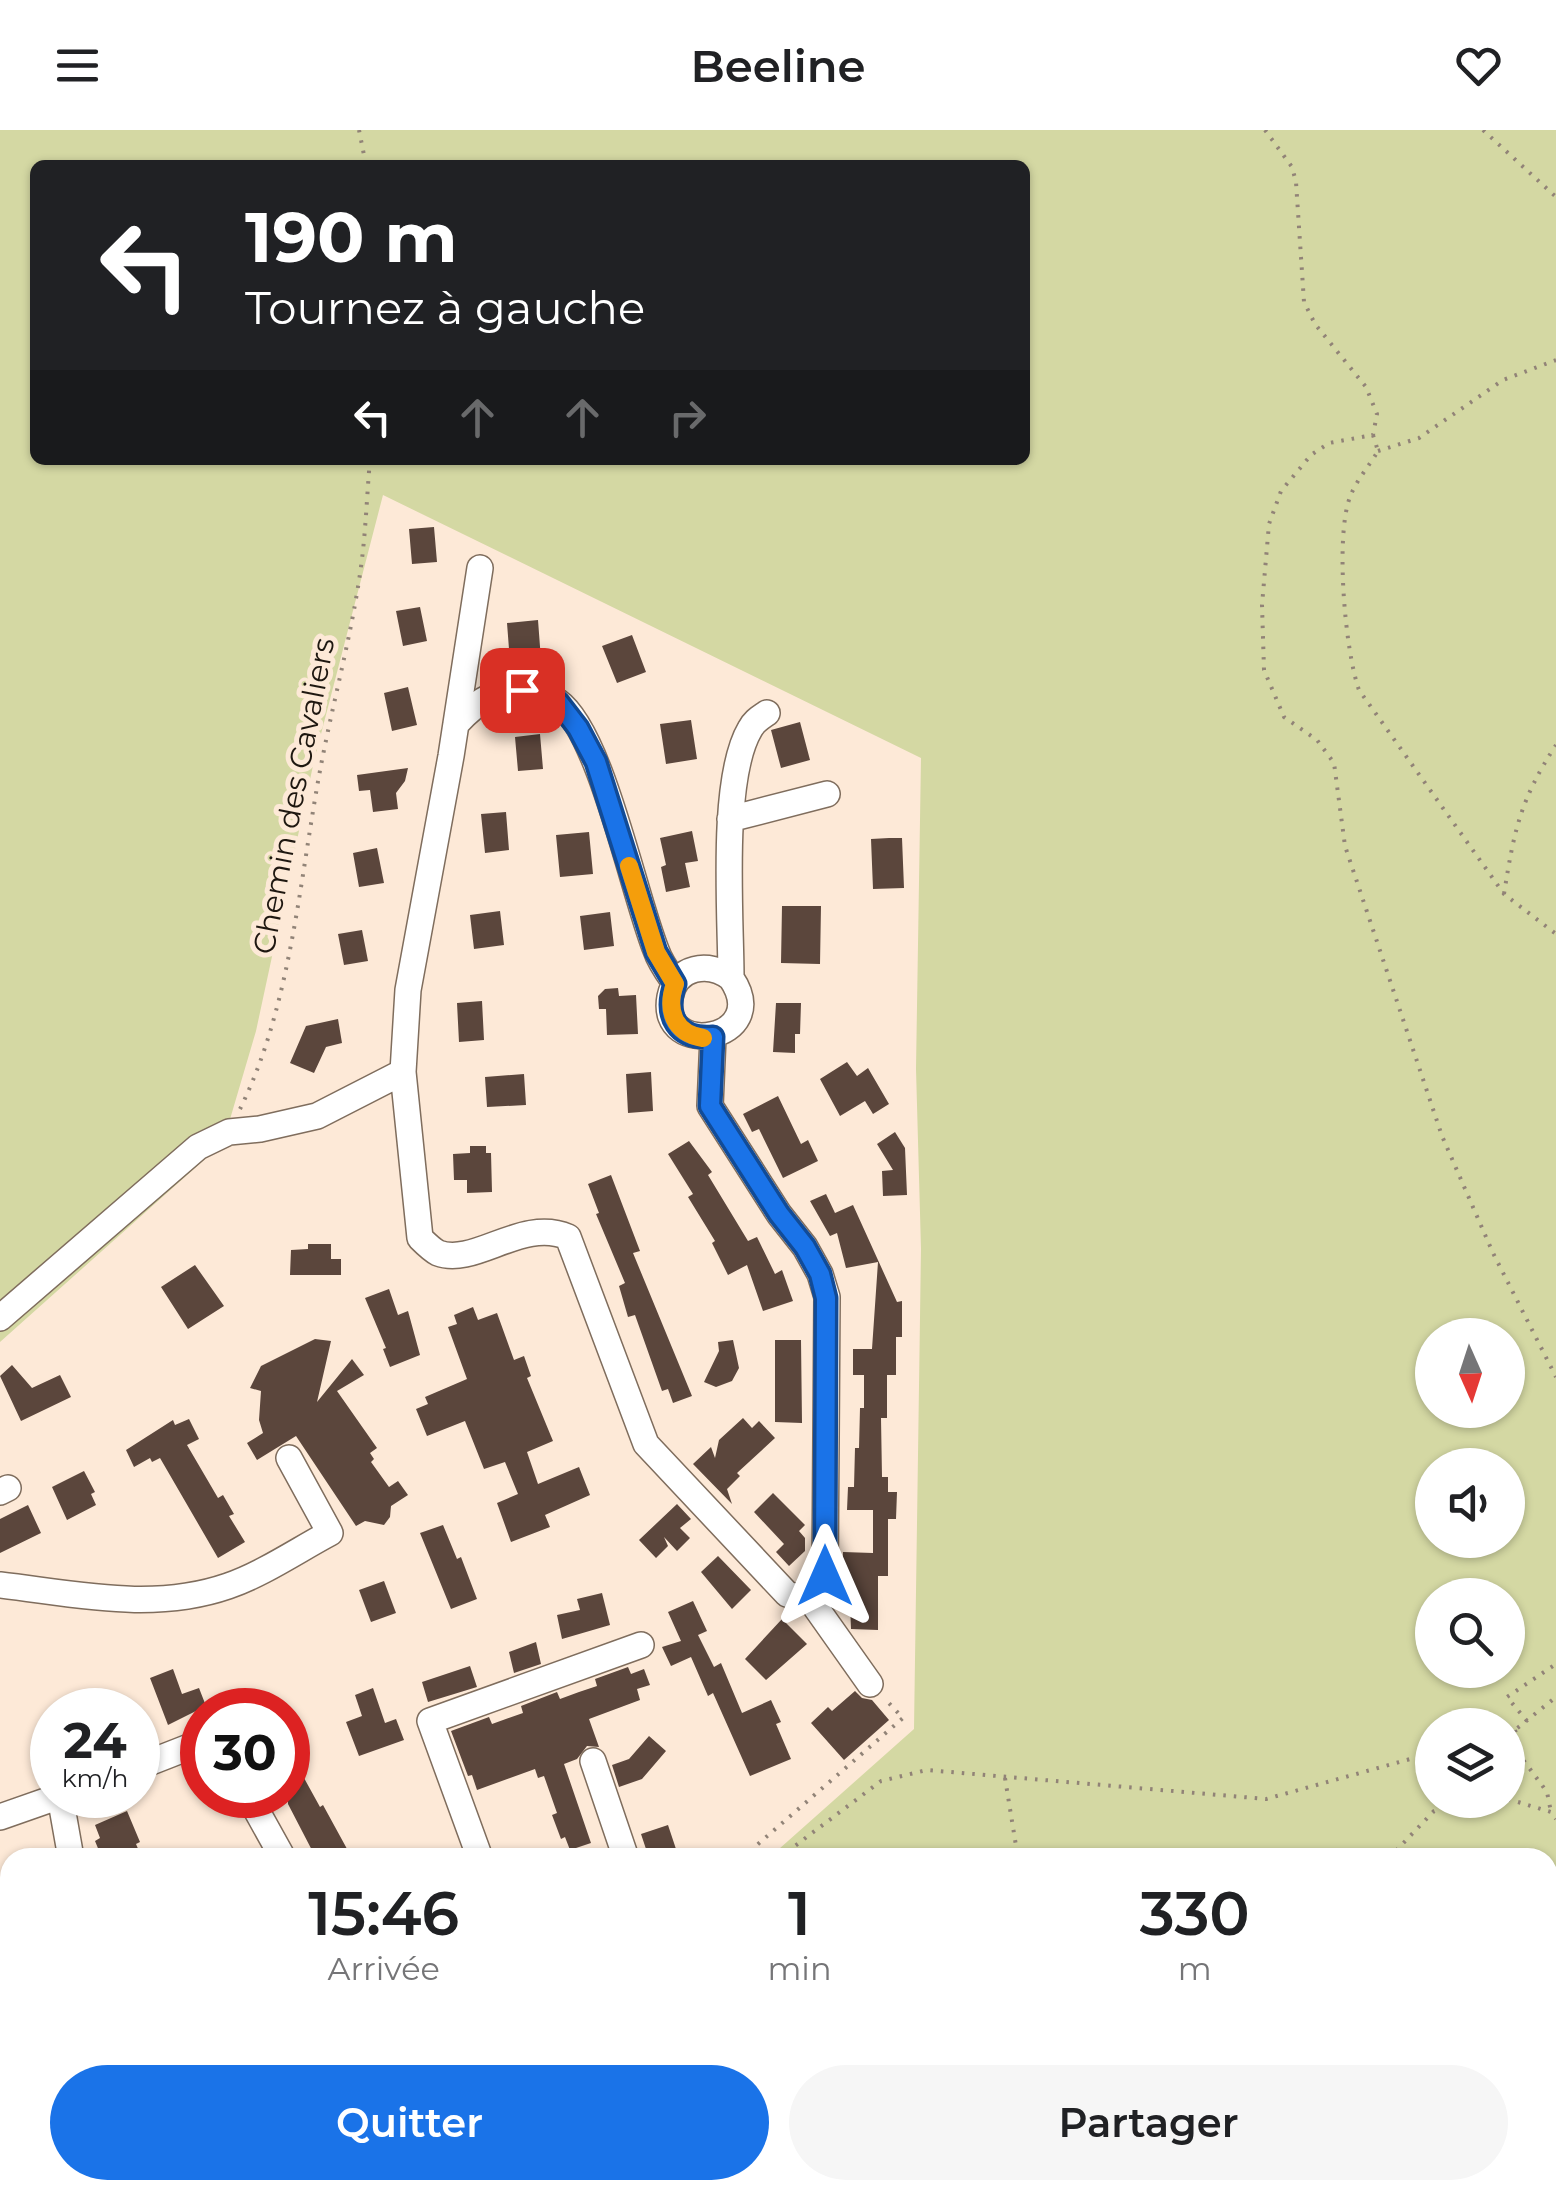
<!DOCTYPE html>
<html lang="fr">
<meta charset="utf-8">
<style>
:root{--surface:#fff;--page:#f6f6f6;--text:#202124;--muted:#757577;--accent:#1a73e8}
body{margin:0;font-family:Montserrat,sans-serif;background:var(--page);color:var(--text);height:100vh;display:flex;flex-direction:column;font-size:38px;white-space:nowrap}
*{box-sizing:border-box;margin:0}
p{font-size:32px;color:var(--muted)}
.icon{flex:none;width:55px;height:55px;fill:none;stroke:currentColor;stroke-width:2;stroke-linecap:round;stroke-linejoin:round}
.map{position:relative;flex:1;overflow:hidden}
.sheet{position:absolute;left:0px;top:1718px;width:1558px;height:352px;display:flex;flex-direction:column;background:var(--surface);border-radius:30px 30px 0 0;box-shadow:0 2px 8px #0004}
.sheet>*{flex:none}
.hud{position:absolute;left:30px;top:30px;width:1000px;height:305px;border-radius:15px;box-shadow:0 2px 8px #0004;background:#202124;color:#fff;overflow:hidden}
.needle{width:65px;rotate:177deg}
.tools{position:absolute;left:1415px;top:1188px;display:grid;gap:20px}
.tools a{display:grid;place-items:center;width:110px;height:110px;border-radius:50%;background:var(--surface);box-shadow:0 2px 8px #0004;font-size:50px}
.speed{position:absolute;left:30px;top:1558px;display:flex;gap:20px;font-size:50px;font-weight:700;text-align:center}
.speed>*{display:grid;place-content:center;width:130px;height:130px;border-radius:50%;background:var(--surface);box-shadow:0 2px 8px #0004;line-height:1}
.speed small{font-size:25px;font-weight:400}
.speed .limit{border:15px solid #d22;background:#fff;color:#111}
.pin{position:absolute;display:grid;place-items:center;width:85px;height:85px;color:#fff;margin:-42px;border-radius:20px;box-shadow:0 5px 15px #0006}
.me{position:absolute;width:110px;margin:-55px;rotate:0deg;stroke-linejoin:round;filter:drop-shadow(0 0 8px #0008)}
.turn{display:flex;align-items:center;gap:35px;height:210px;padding:0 50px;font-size:45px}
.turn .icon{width:130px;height:130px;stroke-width:2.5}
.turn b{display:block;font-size:70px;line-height:85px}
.lanes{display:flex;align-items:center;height:95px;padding:0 50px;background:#0003;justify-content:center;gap:50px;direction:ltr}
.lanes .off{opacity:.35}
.eta{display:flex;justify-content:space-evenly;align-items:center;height:170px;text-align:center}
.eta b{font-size:60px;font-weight:600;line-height:70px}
.button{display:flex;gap:20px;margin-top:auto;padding:20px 50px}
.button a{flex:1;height:115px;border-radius:60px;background:var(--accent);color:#fff;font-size:40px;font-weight:600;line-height:115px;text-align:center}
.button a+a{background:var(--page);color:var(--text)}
header{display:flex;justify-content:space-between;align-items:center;height:130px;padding:0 50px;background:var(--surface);font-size:45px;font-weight:600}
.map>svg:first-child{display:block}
.green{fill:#d4d8a3;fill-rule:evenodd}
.building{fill:#5b463c}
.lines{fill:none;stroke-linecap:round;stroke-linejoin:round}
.minor-casing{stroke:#7f6d5d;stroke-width:28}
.path{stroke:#918377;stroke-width:4;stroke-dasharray:2.5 8;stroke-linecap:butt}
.minor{stroke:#fff;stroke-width:25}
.route-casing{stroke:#114b97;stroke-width:25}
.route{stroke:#1a73e8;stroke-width:18}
.slow{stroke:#f59e0b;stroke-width:18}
.labels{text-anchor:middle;stroke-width:10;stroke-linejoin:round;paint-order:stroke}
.street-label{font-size:30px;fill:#1e1710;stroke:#fde9d7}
</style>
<header><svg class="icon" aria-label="menu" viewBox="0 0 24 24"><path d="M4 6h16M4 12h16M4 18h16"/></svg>Beeline<svg class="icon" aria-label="heart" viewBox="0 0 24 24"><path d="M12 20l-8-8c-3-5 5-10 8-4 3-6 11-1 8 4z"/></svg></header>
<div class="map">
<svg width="1556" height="2068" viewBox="0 0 1556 2068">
<rect width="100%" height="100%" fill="#fde9d7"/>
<path class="green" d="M0,0H1556V2068H182L187,2060H1548V1728L770,1727L914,1599L921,1119L916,939L921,628L383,365L314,631L256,901L223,1013L0,1212ZM35,35H1025V330H35ZM1432,1205H1508V1280H1432ZM1432,1335H1508V1410H1432ZM1432,1465H1508V1540H1432ZM1432,1595H1508V1670H1432Z"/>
<path class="building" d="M434,397L437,432L412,434L409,399Z
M420,477L427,511L403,516L396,481Z
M538,490L541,530L510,532L507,493Z
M632,505L646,542L617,553L602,516Z
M408,557L417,595L392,601L384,563Z
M691,590L697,629L666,634L660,594Z
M800,592L810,630L781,638L771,600Z
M540,604L543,639L518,641L515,607Z
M408,638L405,651L396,663L398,679L373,682L370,660L359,661L357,645Z
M506,682L509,720L485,723L481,684Z
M692,701L698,731L685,733L690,757L666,762L661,737L666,735L660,708Z
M589,702L593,744L560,747L556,705Z
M889,708H902L904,758L873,759L871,709Z
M377,718L384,753L359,757L353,723Z
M782,776H821L820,834L781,833Z
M500,781L504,815L474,819L470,785Z
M610,782L614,816L584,820L580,786Z
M362,800L368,831L344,835L338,804Z
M618,858L619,866L636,865L638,904L607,905L606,879H599L598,866L605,859Z
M482,871L484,910L459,912L457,873Z
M776,873H801L800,904H795V923L773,922Z
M338,889L342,913L326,917L314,943L290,933L306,896Z
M847,932L857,946L868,938L889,974L873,984L865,971L840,986L820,949Z
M651,942L653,981L628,983L626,944Z
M524,944L526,975L487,977L485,947Z
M778,966L801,1014L808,1010L818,1031L783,1048L759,999L752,1002L743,984Z
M895,1002L905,1018L907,1065L883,1066L882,1041L893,1040L877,1014Z
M689,1011L712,1042L708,1045L748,1111L757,1107L775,1144L782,1140L793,1171L763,1181L747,1135L728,1145L712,1113L715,1111L688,1067L693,1064L668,1024Z
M470,1016H486V1023H491L492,1062L467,1063V1050H454L453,1024L470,1023Z
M611,1045L640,1121L633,1123L692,1266L673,1273L668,1259L662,1261L635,1185L628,1187L619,1156L625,1153L596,1084L599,1083L588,1054Z
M826,1064L835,1083L853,1075L897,1172L902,1171V1207H896V1245H887V1288H881L882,1347H888V1362H897L896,1389H888V1446H878V1500L851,1499L849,1446H843V1422L873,1423V1380H847L848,1357H854L855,1318H859L860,1278H864V1245H853V1219H872L878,1132L846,1138L837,1103L830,1106L810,1071Z
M308,1114H331V1129H341V1145H290L291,1120L308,1119Z
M195,1135L224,1176L188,1199L161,1157Z
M389,1159L398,1185L408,1181L420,1225L390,1237L383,1219L386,1218L365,1168Z
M473,1177L478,1190L497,1183L514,1230L524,1226L531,1246L527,1248L553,1311L527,1322L538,1354L579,1337L590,1365L545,1385L550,1397L511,1412L497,1373L518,1364L505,1332L484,1339L465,1291L427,1306L416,1279L428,1274L425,1267L467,1249L448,1197L457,1194L454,1185Z
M315,1209L331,1211L317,1272L352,1229L364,1245L337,1261L377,1318L370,1323L374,1329L371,1332L389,1357L398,1351L408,1365L391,1376L390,1387L384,1395L365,1391L356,1396L296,1306L257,1330L247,1313L263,1303L259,1290L261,1261L250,1258L261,1236Z
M733,1210L739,1238L732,1251L716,1257L704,1252L719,1221L718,1212Z
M775,1210H801L802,1293L775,1292Z
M12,1235L32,1258L60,1245L71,1267L21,1291L0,1246Z
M743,1288L752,1298L759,1291L775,1308L737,1343L740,1346L727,1359L732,1374L693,1334L711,1317L715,1328L719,1310Z
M189,1289L199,1309L187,1315L218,1368L223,1365L234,1384L229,1386L245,1412L218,1428L160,1328L152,1332L150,1328L134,1337L126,1320L173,1290L175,1295Z
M84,1341L95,1362L91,1364L96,1375L67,1390L52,1357Z
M773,1363L805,1395L799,1401L805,1408V1421L789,1436L776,1422L784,1414L754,1382Z
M677,1374L691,1389L680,1398L690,1408L677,1421L664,1407L668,1416L656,1428L639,1410Z
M28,1375L41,1403L0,1423V1389Z
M443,1395L457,1429L461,1427L477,1469L451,1479L420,1403Z
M718,1426L751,1460L732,1479L701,1442Z
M384,1451L396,1483L371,1492L359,1460Z
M602,1463L610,1495L562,1509L557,1485L580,1480L577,1469Z
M693,1471L707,1501L698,1505L714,1537L721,1533L742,1583L771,1570L781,1592L776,1594L791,1629L750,1646L713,1563L708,1566L691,1527L671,1536L662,1517L681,1511L668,1482Z
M782,1489L807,1514L766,1550L745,1529Z
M536,1512L541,1534L514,1543L509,1522Z
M470,1536L477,1557L428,1572L422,1552Z
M628,1537L631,1544L644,1539L650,1555L637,1559L640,1570L589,1589L599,1617L587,1616L577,1629L564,1634L591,1713L570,1720L565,1707L561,1709L552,1685L557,1683L544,1646L538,1648L535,1639L477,1660L472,1645L468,1646L451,1601L489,1587L492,1594L523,1583L521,1576L557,1562L560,1569L579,1562L597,1556L595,1549Z
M173,1539L182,1564L199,1558L206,1576L168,1595L150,1548Z
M373,1558L385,1593L396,1589L404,1610L359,1626L346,1592L362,1586L355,1565Z
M855,1561L862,1568L872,1570L889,1590L844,1630L811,1593L828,1577L832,1581Z
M649,1606L666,1621L642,1649L619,1657L612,1635L629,1629Z
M288,1619L320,1677L323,1675L352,1728H316L288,1674Z
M127,1681L140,1712L136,1714L142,1728H102L95,1711L100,1708L95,1695Z
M668,1695L679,1728H649L641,1704Z"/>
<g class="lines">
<defs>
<path id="minor" d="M456,594C478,570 502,553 536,564C542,566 552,568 558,572C601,602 634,766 656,820C660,832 668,843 675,853
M730,689L827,664
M731,848C709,831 676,836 670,867C658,930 774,911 731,848C731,787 720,650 750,599C754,591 760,588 767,583
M713,907L710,976L779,1084L805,1117L820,1144L827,1167L825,1447L812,1472
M403,942L420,1108C425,1113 432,1120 438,1123C475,1137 522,1087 568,1107L646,1314L787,1464L812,1472L870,1554
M0,1188L198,1017L229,1002L260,999L317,986L403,942L408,860L451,626L480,438
M0,1362L8,1358
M0,1455C77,1464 153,1482 228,1456C263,1444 298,1420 330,1403L289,1328
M593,1631L626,1728
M138,1637L202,1612
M63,1665L60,1666L71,1728
M248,1665L283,1728
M0,1687L60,1666
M480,1728L430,1591L641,1515
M0,1889H10
M141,2068L156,2060"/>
</defs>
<use href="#minor" class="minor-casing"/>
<path class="path" d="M359,0L366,35
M1265,0L1292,37L1296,52L1304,172L1315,194L1366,257L1377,284L1373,305L1329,313L1311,325L1281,361L1269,394L1262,475L1264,540L1284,587L1317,610L1334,633L1345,716L1442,1006L1493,1123L1556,1247
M1483,0L1556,67
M1373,305L1378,321C1369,336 1356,351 1350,367C1335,406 1345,521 1359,560L1504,764L1556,804
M1378,321L1419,308L1503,250L1556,230
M1504,764C1514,701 1520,670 1556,615
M240,979C290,878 299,756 319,646C332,574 353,502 362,429C366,396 367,363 370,330
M1527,1591L1507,1567L1556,1534
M1515,1600L1524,1631L1547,1662L1551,1682
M1508,1602L1515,1600L1556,1567
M1005,1648L1018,1728
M1508,1669L1551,1682L1556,1689
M742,1728L903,1588L884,1568
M779,1728L881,1651L927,1640L1266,1669L1432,1623
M1389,1728L1434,1681L1458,1670
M1548,1808L1556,1800
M1548,1958L1556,1959
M866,2060L867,2068
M196,2062L215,2060
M183,2068L191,2062L208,2068
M1375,2068L1380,2060"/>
<use href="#minor" class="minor"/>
</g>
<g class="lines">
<defs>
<path id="route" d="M522,560L558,572L578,598L596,632L656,822L675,854C664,886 677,910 713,907L710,976L779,1084L805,1117L820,1144L826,1168L825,1446"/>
</defs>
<use href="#route" class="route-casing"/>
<use href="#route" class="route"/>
<path class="slow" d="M629,736L656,822L675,854C666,879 673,903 703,908"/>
</g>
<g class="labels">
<g class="street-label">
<text transform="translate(294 666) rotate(-79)" y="10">Chemin des Cavaliers</text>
</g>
</g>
</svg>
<div class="tools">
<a><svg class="needle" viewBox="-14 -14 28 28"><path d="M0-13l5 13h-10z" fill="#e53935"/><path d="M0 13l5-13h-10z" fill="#757577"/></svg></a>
<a><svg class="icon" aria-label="sound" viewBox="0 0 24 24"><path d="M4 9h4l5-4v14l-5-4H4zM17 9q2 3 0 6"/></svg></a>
<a><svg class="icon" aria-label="search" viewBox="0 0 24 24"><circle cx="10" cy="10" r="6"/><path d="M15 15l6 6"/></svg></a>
<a><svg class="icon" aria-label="layers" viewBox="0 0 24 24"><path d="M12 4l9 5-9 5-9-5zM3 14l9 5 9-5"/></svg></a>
</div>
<div class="speed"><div>24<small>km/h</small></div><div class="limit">30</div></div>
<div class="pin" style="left:522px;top:560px;background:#d93025"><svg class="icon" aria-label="arrive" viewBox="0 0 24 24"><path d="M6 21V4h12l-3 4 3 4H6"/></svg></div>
<svg class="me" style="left:825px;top:1446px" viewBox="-20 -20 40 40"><path d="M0-17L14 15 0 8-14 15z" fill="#1a73e8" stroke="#fff" stroke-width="4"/></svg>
<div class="hud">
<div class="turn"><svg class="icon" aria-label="left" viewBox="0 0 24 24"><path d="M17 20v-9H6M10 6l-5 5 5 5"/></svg><div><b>190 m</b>Tournez à gauche</div></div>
<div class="lanes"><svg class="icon" aria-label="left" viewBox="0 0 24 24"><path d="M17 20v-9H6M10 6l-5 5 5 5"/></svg><svg class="icon off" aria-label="ahead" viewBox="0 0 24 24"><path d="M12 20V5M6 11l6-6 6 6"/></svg><svg class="icon off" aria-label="ahead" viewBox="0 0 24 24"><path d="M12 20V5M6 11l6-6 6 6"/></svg><svg class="icon off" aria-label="right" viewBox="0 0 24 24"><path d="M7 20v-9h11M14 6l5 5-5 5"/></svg></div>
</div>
<section class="sheet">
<div class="eta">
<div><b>15:46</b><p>Arrivée</p></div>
<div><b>1</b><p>min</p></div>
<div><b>330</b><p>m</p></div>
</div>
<div class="button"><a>Quitter</a><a>Partager</a></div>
</section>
</div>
